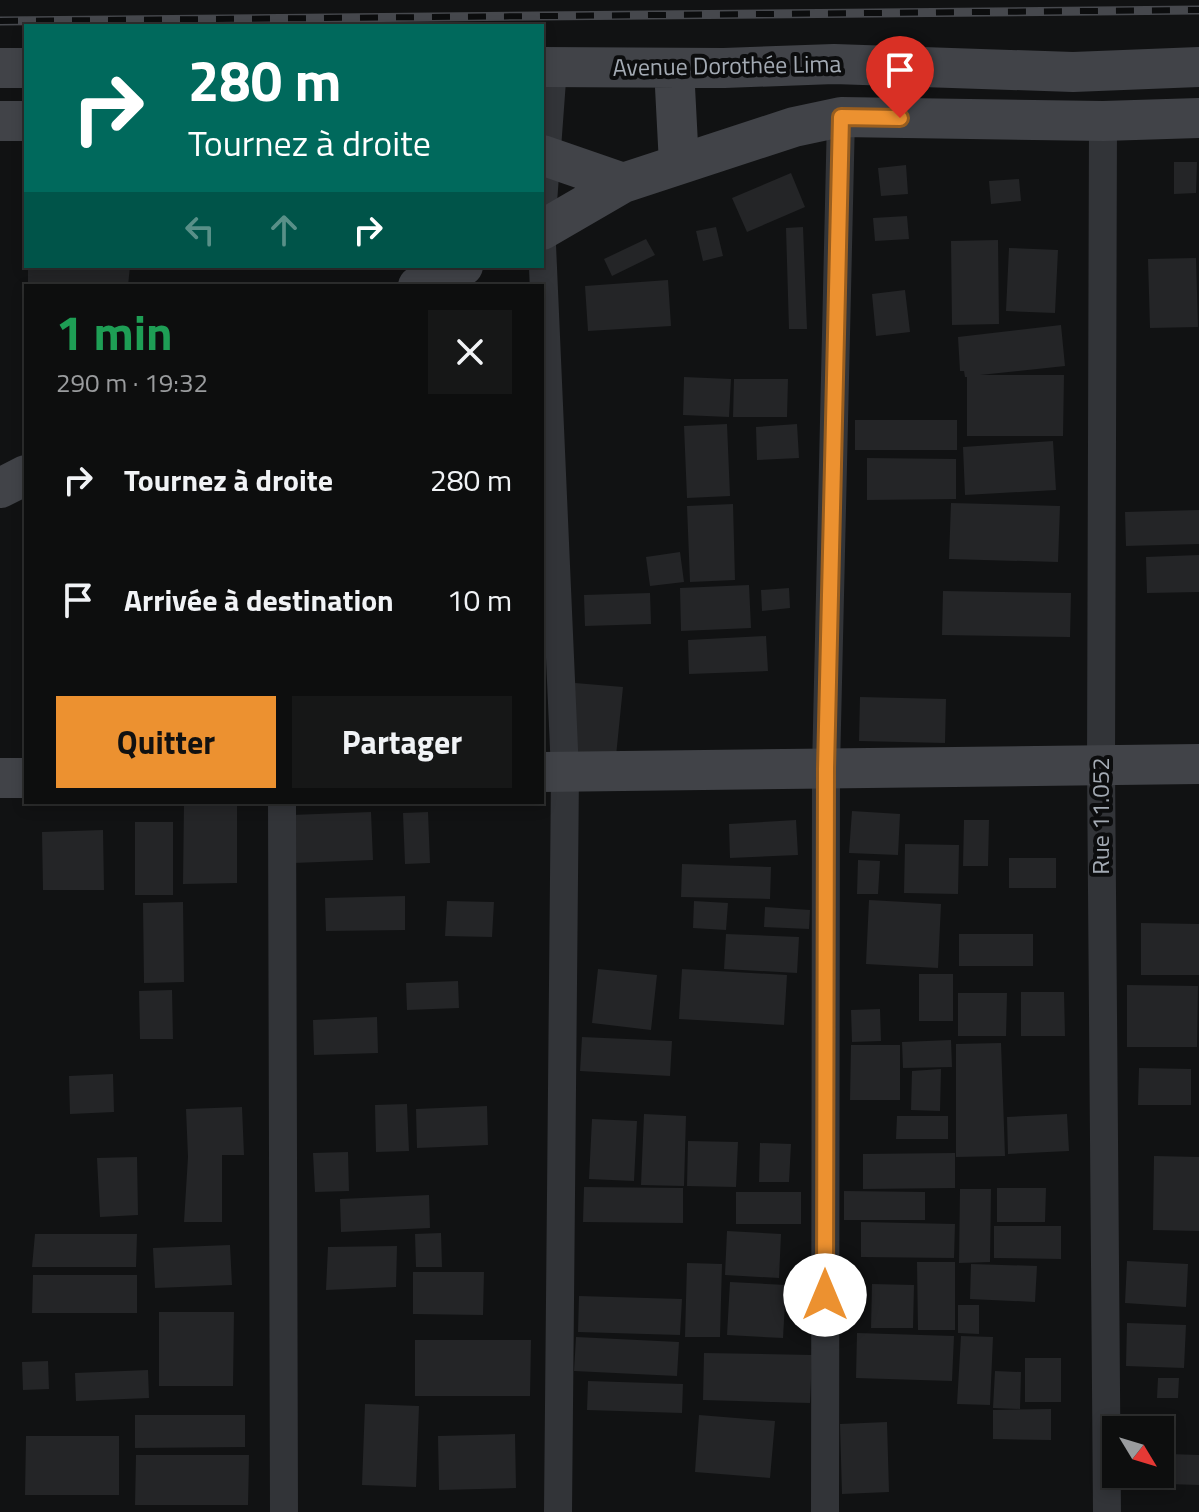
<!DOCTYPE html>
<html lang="fr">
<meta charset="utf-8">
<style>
:root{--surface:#0d0e0e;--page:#161717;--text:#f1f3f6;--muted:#9a9c9e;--line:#2d2e2e;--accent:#ec9130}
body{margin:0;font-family:"Titillium Web",sans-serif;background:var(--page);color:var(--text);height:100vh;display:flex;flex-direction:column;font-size:30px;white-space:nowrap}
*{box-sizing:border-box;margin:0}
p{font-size:26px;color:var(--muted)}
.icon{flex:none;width:44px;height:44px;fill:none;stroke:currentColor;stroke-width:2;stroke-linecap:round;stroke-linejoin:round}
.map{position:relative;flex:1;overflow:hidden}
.side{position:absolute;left:24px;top:284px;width:520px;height:520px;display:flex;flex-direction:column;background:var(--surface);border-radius:0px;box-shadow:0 4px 12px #0003,0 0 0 2px var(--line)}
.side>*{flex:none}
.hud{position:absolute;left:24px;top:24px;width:520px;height:244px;border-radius:0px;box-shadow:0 4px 12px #0003,0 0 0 2px var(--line);background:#00695c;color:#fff;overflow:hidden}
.needle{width:52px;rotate:128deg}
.tools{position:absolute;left:1102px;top:1416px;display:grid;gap:16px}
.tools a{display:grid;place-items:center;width:72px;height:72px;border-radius:0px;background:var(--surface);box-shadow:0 4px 12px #0003,0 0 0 2px var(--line);font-size:40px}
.pin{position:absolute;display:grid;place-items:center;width:68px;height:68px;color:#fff;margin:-82px -34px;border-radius:50% 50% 50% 0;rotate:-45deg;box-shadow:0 0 8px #0007}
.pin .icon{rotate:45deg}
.me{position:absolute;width:88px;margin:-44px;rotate:0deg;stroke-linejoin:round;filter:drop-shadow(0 0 6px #0008)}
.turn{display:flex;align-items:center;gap:28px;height:168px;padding:0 32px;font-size:36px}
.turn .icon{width:104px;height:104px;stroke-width:2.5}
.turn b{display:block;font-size:56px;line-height:68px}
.lanes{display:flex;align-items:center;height:76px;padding:0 32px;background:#0003;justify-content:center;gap:40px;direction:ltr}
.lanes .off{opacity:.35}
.round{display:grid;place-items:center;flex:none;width:84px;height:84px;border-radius:0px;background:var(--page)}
.headline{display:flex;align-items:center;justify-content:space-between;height:136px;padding:0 32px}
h1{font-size:48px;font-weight:700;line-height:60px;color:#1e9e55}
.button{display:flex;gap:16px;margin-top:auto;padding:16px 32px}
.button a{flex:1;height:92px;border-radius:0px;background:var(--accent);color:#111;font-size:32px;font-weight:700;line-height:92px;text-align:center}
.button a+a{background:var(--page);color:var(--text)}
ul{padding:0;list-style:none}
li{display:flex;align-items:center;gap:24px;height:120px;padding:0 32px}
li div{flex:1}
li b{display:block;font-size:30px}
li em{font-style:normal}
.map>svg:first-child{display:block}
.building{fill:#242527}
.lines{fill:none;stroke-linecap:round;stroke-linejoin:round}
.minor{stroke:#323438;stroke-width:28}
.secondary{stroke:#414348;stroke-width:40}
.rail-casing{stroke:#46484d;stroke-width:9}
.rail{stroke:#0c0d0e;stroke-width:6;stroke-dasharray:18;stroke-linecap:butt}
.route-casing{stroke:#995e1f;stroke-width:20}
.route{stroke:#ec9130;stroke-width:14}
.labels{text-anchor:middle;stroke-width:8;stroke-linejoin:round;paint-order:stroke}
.street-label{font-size:24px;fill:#a3aab3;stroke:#0c0d0e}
</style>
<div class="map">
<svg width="1199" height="1512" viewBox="0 0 1199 1512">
<rect width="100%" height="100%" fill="#111213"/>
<path class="building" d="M1174,162H1197L1196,193L1174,194Z
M906,165L908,194L881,196L878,168Z
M791,173L805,207L747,232L732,198Z
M1019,179L1021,201L991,204L989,181Z
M907,216L909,239L875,241L873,218Z
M716,227L723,256L703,261L696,231Z
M803,227L807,329H789L786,228Z
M646,239L655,255L612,276L604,259Z
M998,240L999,324L952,325L951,241Z
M1009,248L1058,250L1055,313L1006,311Z
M1196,258L1198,327L1150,328L1148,259Z
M28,266H130L128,286H28Z
M668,280L671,326L588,331L585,286Z
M905,290L910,332L876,336L872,294Z
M1061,325L1065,366L980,375H1064L1063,436H967V377H965L964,371H960L958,337Z
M684,377L731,379L729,417L683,415Z
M734,379H788L787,417H733Z
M855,420H957V450H855Z
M727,424L730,496L687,498L684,426Z
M797,424L799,458L757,460L756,427Z
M1053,441L1056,490L965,495L963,447Z
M867,458L956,459V499L867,500Z
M951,503L1060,506L1058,562L949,559Z
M733,504L735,580L690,582L687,506Z
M1199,510V544L1126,546L1125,512Z
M680,552L684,582L650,586L646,557Z
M1199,555V592L1147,593L1146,557Z
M749,585L751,628L681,631L680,588Z
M789,588L790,608L762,611L761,590Z
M943,591L1071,593L1070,637L942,635Z
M650,593L651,624L585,626L584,595Z
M766,636L768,671L689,674L688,640Z
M575,683L623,687L616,756L568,752Z
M860,697L946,699L945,743L859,741Z
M184,803H237V883L183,884Z
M852,811L900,814L898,855L849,853Z
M371,812L373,860L293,863L291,815Z
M428,812L430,863L405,864L403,813Z
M796,820L798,855L730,858L729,824Z
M964,820H989L988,866H963Z
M135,822H173V895H135Z
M103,830L104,890H43L42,832Z
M905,844L959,845L958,894L904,893Z
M1009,858H1056V888H1009Z
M858,860L880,861L878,894H857Z
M682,864L771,867L770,899L681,897Z
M405,896V930L326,931L325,898Z
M869,900L941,904L938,968L866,964Z
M447,901L494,902L492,937L445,936Z
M694,901L728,903L726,930L693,928Z
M183,902L184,982L144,983L143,903Z
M765,907L810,910L809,929L764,927Z
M1141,923L1199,924V975H1141Z
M726,934L799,937L797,973L724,969Z
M959,934H1033V966H959Z
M598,969L657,975L651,1030L592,1023Z
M682,969L787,975L784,1025L679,1019Z
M919,974H953V1021H919Z
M458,981L459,1008L407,1010L406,983Z
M1127,985L1198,986L1197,1047H1127Z
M172,990L173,1039H140L139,991Z
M1021,992H1064L1065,1036H1021Z
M958,993H1007L1006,1036H958Z
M880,1009L881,1041L852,1042L851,1010Z
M377,1017L378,1053L314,1055L313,1020Z
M582,1037L672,1041L670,1076L580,1071Z
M951,1040L952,1067L903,1068L902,1042Z
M1001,1043L1005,1156L956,1157V1044Z
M851,1045H900V1100H850Z
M1139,1068L1191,1069V1105H1138Z
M941,1069L940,1111L911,1110L912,1071Z
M113,1074L114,1112L70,1114L69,1076Z
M407,1104L409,1151L376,1152L375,1105Z
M487,1106L488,1145L417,1148L416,1109Z
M242,1107L244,1155H222V1222H184L188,1157L186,1109Z
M644,1114L686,1116L684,1186L641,1185Z
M1067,1114L1069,1151L1008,1154L1007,1117Z
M897,1116H948V1139H896Z
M592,1119L637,1121L634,1181L589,1179Z
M688,1141L738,1142L736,1187L687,1186Z
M760,1143L791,1144L789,1182H759Z
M348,1152L349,1191L315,1192L313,1153Z
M955,1153V1188L863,1189V1154Z
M1154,1156L1199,1157V1231L1153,1230Z
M137,1157L138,1215L100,1217L97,1158Z
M584,1187L683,1188V1223L583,1222Z
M997,1188H1046L1045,1222H997Z
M960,1189H991L990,1262L959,1263Z
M844,1191L925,1192V1220H844Z
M736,1192H801V1224H736Z
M429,1195L430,1228L341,1232L340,1199Z
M861,1222L955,1224L954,1258L861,1257Z
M994,1226H1061V1259L994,1258Z
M727,1231L781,1234L779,1278L725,1275Z
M441,1233L442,1267H416L415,1234Z
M35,1234H137L136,1267H32Z
M230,1245L232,1285L155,1288L153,1248Z
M397,1246L396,1287L326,1290L328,1247Z
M1127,1261L1188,1264L1186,1307L1125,1303Z
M917,1262H955V1330H918Z
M687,1263L722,1264L720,1337H685Z
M971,1264L1037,1266L1035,1302L970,1299Z
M413,1272H484L483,1315L413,1314Z
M33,1275H137V1313H32Z
M730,1282L786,1285L783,1338L727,1335Z
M872,1284L914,1285L913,1328H871Z
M579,1296L682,1299L680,1335L578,1332Z
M958,1305H979V1334L958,1333Z
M159,1312H234L233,1386H159Z
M1127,1323L1186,1325L1184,1368L1126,1366Z
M857,1333L954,1336L952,1381L856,1378Z
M961,1336L993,1337L990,1405L957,1404Z
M576,1337L679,1342L677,1376L574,1371Z
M415,1340H531L530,1396H415Z
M704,1353L812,1355L810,1403L703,1400Z
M1025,1358H1061V1402H1025Z
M48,1361L49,1389L23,1390L22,1362Z
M148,1370L149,1398L76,1401L75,1373Z
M995,1371L1021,1372L1020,1409L993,1408Z
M1158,1378H1179L1178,1398H1157Z
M588,1381L683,1384L682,1413L587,1410Z
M365,1404L419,1406L416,1487L362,1485Z
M1051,1409V1440L993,1439V1410Z
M135,1415H245V1447L135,1448Z
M699,1415L775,1421L770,1478L695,1472Z
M1121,1421L1161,1423V1430H1121Z
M887,1422L889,1492L842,1494L840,1424Z
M515,1434L516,1488L439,1490L438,1436Z
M26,1436H119V1495H25Z
M1169,1454L1199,1455V1485L1167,1484Z
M136,1455H249L248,1505H135Z
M1119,1474H1159V1481L1118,1479Z"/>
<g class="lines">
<path class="minor" d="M1103,121L1101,766L1107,1512
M542,216L553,67
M542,245L565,772L558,1512
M282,802L284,1512
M825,1512L826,769L841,117"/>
<path class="secondary" d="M542,67L724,68L834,64L1073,72L1199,67
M0,68H26
M674,68L679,164
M0,121H26
M542,155L623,183
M542,230L623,183L794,127L841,117L1103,121L1199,118
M418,286L463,266
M0,488L26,475
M542,772L1199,764
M0,778H26"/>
<defs>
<path id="rail" d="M0,21L1199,10"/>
</defs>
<use href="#rail" class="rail-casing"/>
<use href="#rail" class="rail"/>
</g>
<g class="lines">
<defs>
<path id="route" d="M825,1295L826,769L841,117L900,118"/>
</defs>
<use href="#route" class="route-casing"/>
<use href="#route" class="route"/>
</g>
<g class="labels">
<g class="street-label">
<text transform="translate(727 66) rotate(-1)" y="8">Avenue Dorothée Lima</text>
<text transform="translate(1101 816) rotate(-90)" y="8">Rue 11.052</text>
</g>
</g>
</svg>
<div class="tools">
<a><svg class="needle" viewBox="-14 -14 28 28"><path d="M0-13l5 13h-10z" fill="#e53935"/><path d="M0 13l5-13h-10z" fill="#9a9c9e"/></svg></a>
</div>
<div class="pin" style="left:900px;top:118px;background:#d93025"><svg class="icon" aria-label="arrive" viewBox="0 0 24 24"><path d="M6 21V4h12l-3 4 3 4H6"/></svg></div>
<svg class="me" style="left:825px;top:1295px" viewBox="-20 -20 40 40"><circle r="19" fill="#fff"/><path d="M0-13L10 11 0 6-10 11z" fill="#ec9130"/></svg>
<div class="hud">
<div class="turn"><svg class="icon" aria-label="right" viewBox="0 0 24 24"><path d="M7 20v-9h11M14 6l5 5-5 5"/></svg><div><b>280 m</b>Tournez à droite</div></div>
<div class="lanes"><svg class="icon off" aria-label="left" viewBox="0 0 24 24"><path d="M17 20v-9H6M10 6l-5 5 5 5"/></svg><svg class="icon off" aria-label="ahead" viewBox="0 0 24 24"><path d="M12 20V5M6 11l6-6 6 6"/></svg><svg class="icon" aria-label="right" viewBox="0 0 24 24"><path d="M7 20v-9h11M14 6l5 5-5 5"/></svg></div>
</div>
<section class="side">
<div class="headline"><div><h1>1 min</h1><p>290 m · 19:32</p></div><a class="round"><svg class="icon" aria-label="close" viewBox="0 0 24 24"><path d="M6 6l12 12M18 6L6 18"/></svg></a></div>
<ul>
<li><svg class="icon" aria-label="right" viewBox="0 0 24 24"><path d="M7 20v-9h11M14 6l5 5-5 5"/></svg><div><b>Tournez à droite</b></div><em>280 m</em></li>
<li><svg class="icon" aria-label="arrive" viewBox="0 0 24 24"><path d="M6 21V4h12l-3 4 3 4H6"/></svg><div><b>Arrivée à destination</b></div><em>10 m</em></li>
</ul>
<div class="button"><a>Quitter</a><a>Partager</a></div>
</section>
</div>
